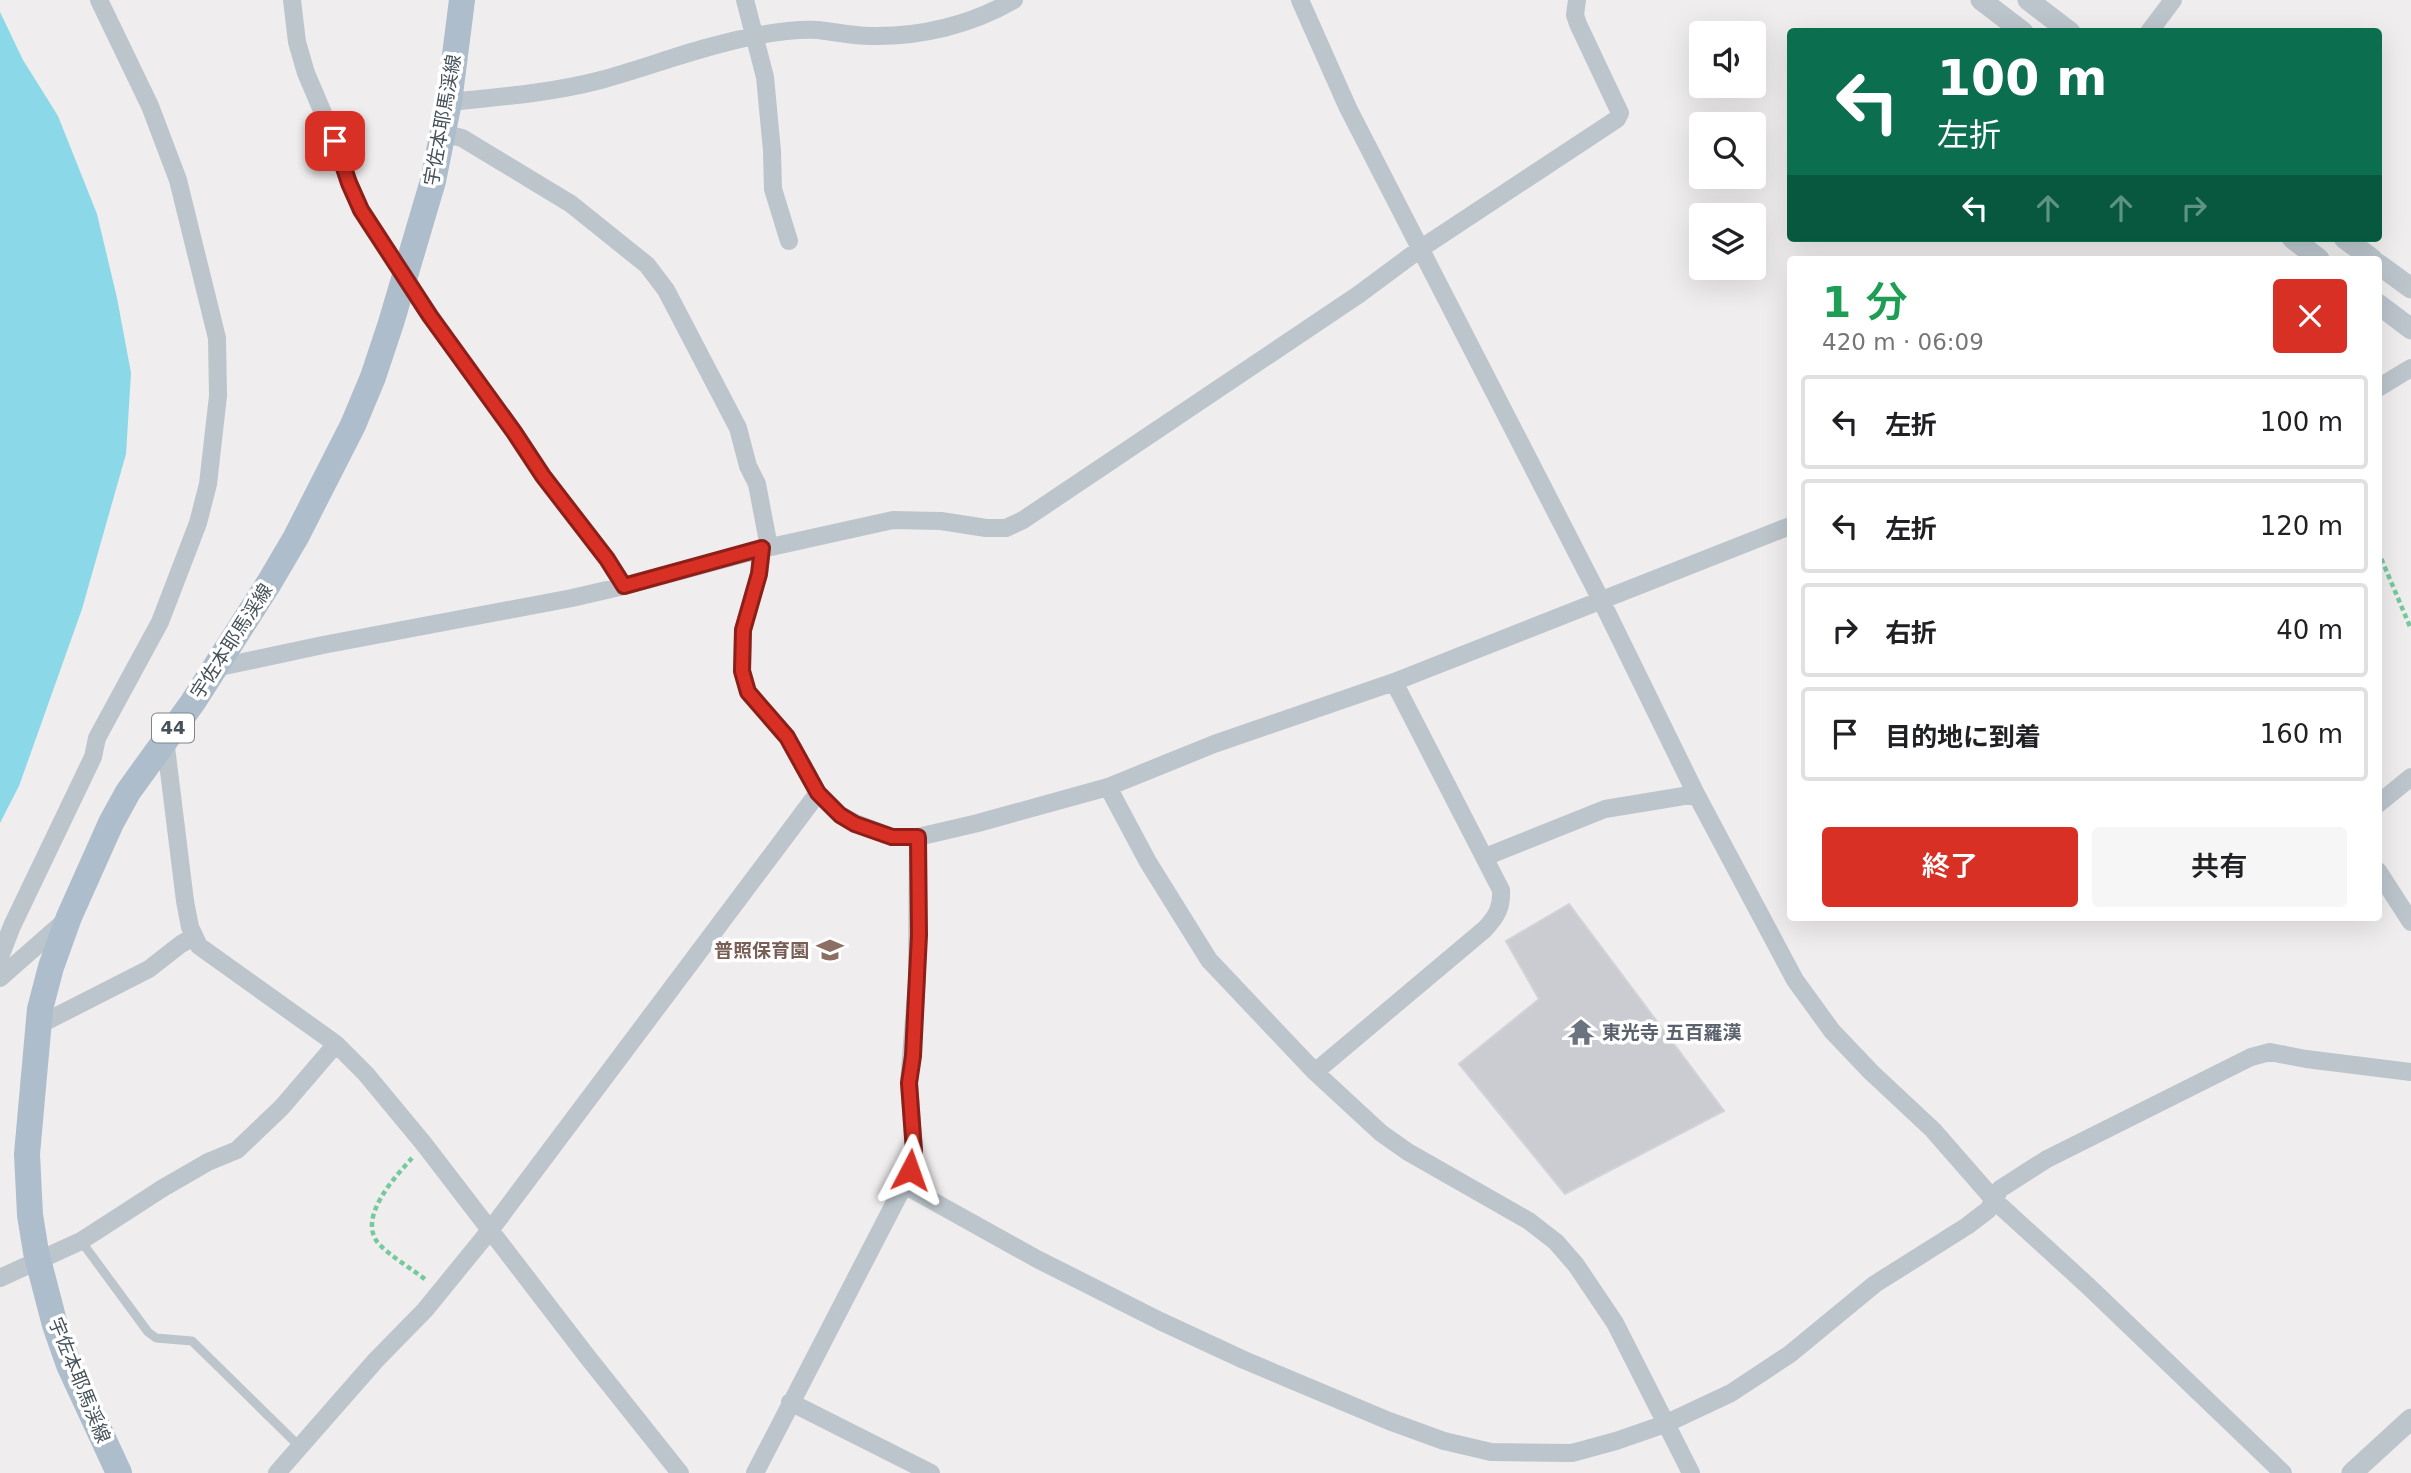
<!DOCTYPE html>
<html lang="ja">
<meta charset="utf-8">
<style>
:root{--surface:#fff;--page:#f6f6f6;--text:#202124;--muted:#757577;--line:#e0e0e0;--accent:#d93025}
body{margin:0;font-family:"DejaVu Sans","Noto Sans JP",sans-serif;background:var(--page);color:var(--text);height:100vh;display:flex;flex-direction:column;font-size:26px;white-space:nowrap}
*{box-sizing:border-box;margin:0}
p{font-size:23px;color:var(--muted)}
.icon{flex:none;width:38px;height:38px;fill:none;stroke:currentColor;stroke-width:2;stroke-linecap:round;stroke-linejoin:round}
.map{position:relative;flex:1;overflow:hidden}
.sheet{position:absolute;left:1787px;top:256px;width:595px;height:665px;display:flex;flex-direction:column;background:var(--surface);border-radius:7px;box-shadow:0 7px 28px #0002}
.sheet>*{flex:none}
.hud{position:absolute;left:1787px;top:28px;width:595px;height:214px;border-radius:7px;box-shadow:0 7px 28px #0002;background:#0b6e4f;color:#fff;overflow:hidden}
.controls{position:absolute;left:1689px;top:21px;display:grid;gap:14px}
.controls a{display:grid;place-items:center;width:77px;height:77px;border-radius:7px;background:var(--surface);box-shadow:0 7px 28px #0002;font-size:35px}
.pin{position:absolute;display:grid;place-items:center;width:60px;height:60px;color:#fff;margin:-30px;border-radius:14px;box-shadow:0 4px 10px #0006}
.me{position:absolute;width:77px;margin:-38px;rotate:4deg;stroke-linejoin:round;filter:drop-shadow(0 0 5px #0008)}
.turn{display:flex;align-items:center;gap:24px;height:147px;padding:0 35px;font-size:32px}
.turn .icon{width:91px;height:91px;stroke-width:2.5}
.turn b{display:block;font-size:49px;line-height:60px}
.lanes{display:flex;align-items:center;height:66px;padding:0 35px;background:#0003;justify-content:center;gap:35px;direction:ltr}
.lanes .off{opacity:.35}
.round{display:grid;place-items:center;flex:none;width:74px;height:74px;border-radius:7px;background:var(--page)}
.summary{display:flex;align-items:center;justify-content:space-between;height:119px;padding:0 35px}
h1{font-size:42px;font-weight:600;line-height:52px;color:#1e9e55}
.button{display:flex;gap:14px;margin-top:auto;padding:14px 35px}
.button a{flex:1;height:80px;border-radius:7px;background:var(--accent);color:#fff;font-size:28px;font-weight:600;line-height:80px;text-align:center}
.button a+a{background:var(--page);color:var(--text)}
ul{padding:0;list-style:none}
li{display:flex;align-items:center;gap:21px;height:94px;margin:0 14px 10px;padding:0 21px;border:4px solid var(--line);border-radius:7px}
li div{flex:1}
li b{display:block;font-size:26px}
li em{font-style:normal}
.map>svg:first-child{display:block}
.water{fill:#8bd8e8}
.building{fill:#caccd2;stroke:#d1d3d8;stroke-width:2}
.lines{fill:none;stroke-linecap:round;stroke-linejoin:round}
.path{stroke:#76c99c;stroke-width:4.5;stroke-dasharray:5 3.5;stroke-linecap:butt}
.service{stroke:#bcc5cc;stroke-width:9}
.minor{stroke:#bcc5cc;stroke-width:18}
.tertiary{stroke:#bcc5cc;stroke-width:21}
.primary{stroke:#adbdcb;stroke-width:26}
.route-casing{stroke:#8d1f18;stroke-width:18}
.route{stroke:#d93025;stroke-width:12}
.labels{text-anchor:middle;stroke-width:7;stroke-linejoin:round;paint-order:stroke}
.shield{fill:#fff;stroke:#7e858b;stroke-width:2}
.shield-label{font-size:18px;font-weight:bold;fill:#465159}
.street-label{font-size:19px;fill:#465159;stroke:#fff}
.education-label{font-size:19px;font-weight:bold;fill:#785e54;stroke:#fff;text-anchor:end}
.worship-label{font-size:19px;font-weight:bold;fill:#5b616d;stroke:#fff;text-anchor:start}
</style>
<div class="map">
<svg width="2411" height="1473" viewBox="0 0 2411 1473">
<rect width="100%" height="100%" fill="#efeded"/>
<path class="water" d="M0,12L23,60L58,116L97,214L117,298L131,373L126,454L82,609L19,786L0,823Z"/>
<path class="building" d="M1569,904L1724,1111L1565,1194L1459,1064L1539,999L1506,941Z"/>
<g class="lines">
<path class="path" d="M2378,551L2411,629
M412,1158C396,1176 357,1217 378,1243C391,1257 411,1268 426,1280"/>
<path class="service" d="M81,1241L148,1332L156,1338L192,1341L299,1446"/>
<path class="minor" d="M292,0L297,42L306,73L335,141L349,183L361,210L430,316L514,432L543,476L607,559L624,586
M745,0L765,77L772,151L773,189L789,241
M1300,0L1348,108L1601,600L1696,794L1795,980L1832,1031L1871,1072L1933,1130L1995,1201L2087,1285L2283,1473
M2149,32L2173,0
M449,102C500,97 551,93 601,80C652,66 702,46 755,36C775,32 798,29 818,30C836,32 853,36 871,36C920,37 971,25 1014,0
M442,133L462,138L571,204L647,265L666,290L738,428L748,466L757,484L769,547
M2378,388L2411,368
M762,549L759,574L743,630L742,671L748,692L787,737L818,793L840,815L855,823L892,837H918L978,823L1108,787L1214,744L1394,682L1790,526
M215,668L323,645L572,598L624,586L762,549L893,520L941,521L986,528H1006L1023,520L1358,295L1420,249L1617,119L1620,113L1578,24L1575,15L1577,0
M165,739L185,901L190,927L199,946L336,1044L366,1074L424,1144L586,1355L680,1473
M1108,787L1148,862L1209,960L1315,1072L1381,1133L1408,1152L1529,1221L1556,1242L1576,1265L1615,1323L1691,1473
M2378,804L2411,777
M1485,857L1605,809L1696,794
M2378,871L2411,922
M0,957L12,926L93,757L97,738L160,622L198,523L208,484L218,396L217,338L178,180L150,106L99,0
M0,978L66,920
M39,1025L149,969L181,944L194,937
M1315,1072L1485,929C1497,916 1502,907 1501,890L1394,682
M904,1185L1037,1259L1160,1321L1244,1360L1389,1421L1444,1441L1491,1452L1572,1453L1616,1441L1665,1424L1731,1393L1790,1354L1875,1284L1967,1226L1988,1210L2000,1189L2047,1159L2251,1057L2270,1052L2306,1059L2411,1072
M0,1278L81,1241L163,1188L208,1162L237,1150L282,1107L336,1044
M790,1402L931,1473
M277,1473L376,1360L425,1310L491,1229L818,793
M755,1473L904,1185L913,1161L914,1151L909,1082L917,980L918,837"/>
<path class="tertiary" d="M1981,0L2023,32
M2028,0L2070,32
M2292,238L2319,259
M2344,238L2372,259
M2378,264L2411,288
M2378,304L2411,329
M2352,1473L2411,1419"/>
<path class="primary" d="M119,1473L69,1365L55,1325L36,1252L30,1215L27,1154L40,1009L51,967L69,917L111,823L128,792L193,702L269,583L296,537L353,425L373,377L391,323L433,181L449,102L462,0"/>
</g>
<g class="lines">
<defs>
<path id="route" d="M335,141L349,183L361,210L430,316L514,432L543,476L607,559L624,586L762,548L759,574L743,630L742,671L748,692L787,737L818,793L840,815L855,824L892,837H918L919,935L913,1056L909,1083L914,1151L910,1170"/>
</defs>
<use href="#route" class="route-casing"/>
<use href="#route" class="route"/>
</g>
<defs>
<symbol id="school-bare" viewBox="-9 -9 18 18"><path d="M0-5L7-2L0 1L-7-2ZM-4 1L0 2.5L4 1V4Q0 6-4 4Z" fill="#8d6e63" stroke="#fff" stroke-width="2.5" paint-order="stroke"/></symbol>
<symbol id="temple-bare" viewBox="-9 -9 18 18"><path d="M0-6L5-2H3V0L6.5 2.5H4V6H1.5V3h-3V6H-4V2.5H-6.5L-3 0V-2H-5Z" fill="#6b7280" stroke="#fff" stroke-width="2.5" paint-order="stroke"/></symbol>
</defs>
<g fill-rule="evenodd">
<use href="#school-bare" x="811" y="931" width="38" height="38"/>
<use href="#temple-bare" x="1562" y="1013" width="38" height="38"/>
</g>
<g class="labels">
<rect class="shield" x="152" y="713.5" width="42" height="29" rx="5"/>
<g class="shield-label">
<text x="173" y="734">44</text>
</g>
<g class="street-label">
<text transform="translate(442 120) rotate(-80)" y="7">宇佐本耶馬渓線</text>
<text transform="translate(231 641) rotate(-57)" y="7">宇佐本耶馬渓線</text>
<text transform="translate(80 1380) rotate(68)" y="7">宇佐本耶馬渓線</text>
</g>
<g class="education-label">
<text x="809" y="957">普照保育園</text>
</g>
<g class="worship-label">
<text x="1602" y="1039">東光寺 五百羅漢</text>
</g>
</g>
</svg>
<div class="controls">
<a><svg class="icon" aria-label="sound" viewBox="0 0 24 24"><path d="M4 9h4l5-4v14l-5-4H4zM17 9q2 3 0 6"/></svg></a>
<a><svg class="icon" aria-label="search" viewBox="0 0 24 24"><circle cx="10" cy="10" r="6"/><path d="M15 15l6 6"/></svg></a>
<a><svg class="icon" aria-label="layers" viewBox="0 0 24 24"><path d="M12 4l9 5-9 5-9-5zM3 14l9 5 9-5"/></svg></a>
</div>
<div class="pin" style="left:335px;top:141px;background:#d93025"><svg class="icon" aria-label="arrive" viewBox="0 0 24 24"><path d="M6 21V4h12l-3 4 3 4H6"/></svg></div>
<svg class="me" style="left:910px;top:1170px" viewBox="-20 -20 40 40"><path d="M0-17L14 15 0 8-14 15z" fill="#d93025" stroke="#fff" stroke-width="4"/></svg>
<div class="hud">
<div class="turn"><svg class="icon" aria-label="left" viewBox="0 0 24 24"><path d="M17 20v-9H6M10 6l-5 5 5 5"/></svg><div><b>100 m</b>左折</div></div>
<div class="lanes"><svg class="icon" aria-label="left" viewBox="0 0 24 24"><path d="M17 20v-9H6M10 6l-5 5 5 5"/></svg><svg class="icon off" aria-label="ahead" viewBox="0 0 24 24"><path d="M12 20V5M6 11l6-6 6 6"/></svg><svg class="icon off" aria-label="ahead" viewBox="0 0 24 24"><path d="M12 20V5M6 11l6-6 6 6"/></svg><svg class="icon off" aria-label="right" viewBox="0 0 24 24"><path d="M7 20v-9h11M14 6l5 5-5 5"/></svg></div>
</div>
<section class="sheet">
<div class="summary"><div><h1>1 分</h1><p>420 m · 06:09</p></div><a class="round" style="background:#d93025;color:#fff"><svg class="icon" aria-label="close" viewBox="0 0 24 24"><path d="M6 6l12 12M18 6L6 18"/></svg></a></div>
<ul>
<li><svg class="icon" aria-label="left" viewBox="0 0 24 24"><path d="M17 20v-9H6M10 6l-5 5 5 5"/></svg><div><b>左折</b></div><em>100 m</em></li>
<li><svg class="icon" aria-label="left" viewBox="0 0 24 24"><path d="M17 20v-9H6M10 6l-5 5 5 5"/></svg><div><b>左折</b></div><em>120 m</em></li>
<li><svg class="icon" aria-label="right" viewBox="0 0 24 24"><path d="M7 20v-9h11M14 6l5 5-5 5"/></svg><div><b>右折</b></div><em>40 m</em></li>
<li><svg class="icon" aria-label="arrive" viewBox="0 0 24 24"><path d="M6 21V4h12l-3 4 3 4H6"/></svg><div><b>目的地に到着</b></div><em>160 m</em></li>
</ul>
<div class="button"><a>終了</a><a>共有</a></div>
</section>
</div>
